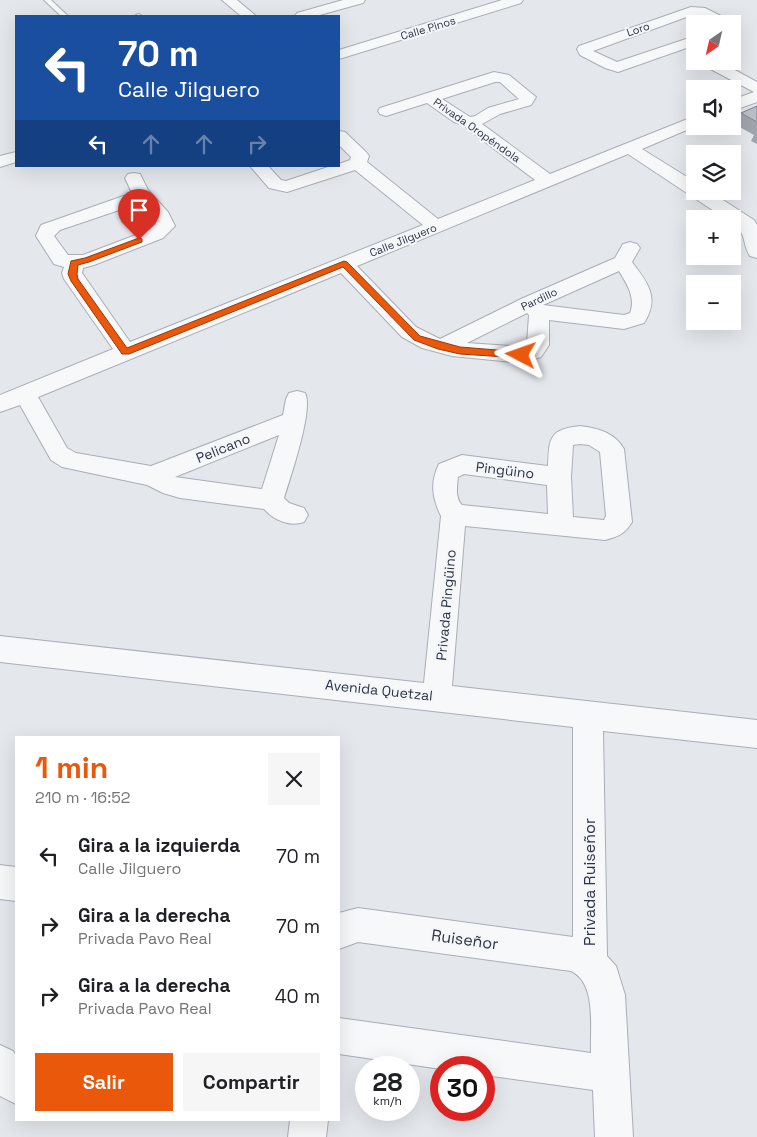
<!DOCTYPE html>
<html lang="es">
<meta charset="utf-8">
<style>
:root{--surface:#fff;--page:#f6f6f6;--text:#202124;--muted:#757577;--accent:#ea580c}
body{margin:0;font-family:"Space Grotesk",sans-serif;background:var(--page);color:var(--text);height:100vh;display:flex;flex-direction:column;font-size:19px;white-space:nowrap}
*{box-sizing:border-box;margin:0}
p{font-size:16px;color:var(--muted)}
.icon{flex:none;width:28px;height:28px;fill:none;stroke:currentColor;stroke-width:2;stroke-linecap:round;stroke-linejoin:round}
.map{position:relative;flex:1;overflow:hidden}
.side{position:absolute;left:15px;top:736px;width:325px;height:385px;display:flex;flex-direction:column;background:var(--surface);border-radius:0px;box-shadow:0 5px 20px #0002}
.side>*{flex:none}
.banner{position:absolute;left:15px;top:15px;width:325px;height:152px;border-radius:0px;box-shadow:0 5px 20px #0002;background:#1a4fa0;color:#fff;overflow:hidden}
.needle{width:32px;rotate:214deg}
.buttons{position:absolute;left:686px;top:15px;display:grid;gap:10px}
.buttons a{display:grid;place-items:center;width:55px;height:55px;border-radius:0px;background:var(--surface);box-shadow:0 5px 20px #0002;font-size:25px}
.speed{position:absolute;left:355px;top:1056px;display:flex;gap:10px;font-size:25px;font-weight:700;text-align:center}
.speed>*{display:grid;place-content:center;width:65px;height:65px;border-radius:50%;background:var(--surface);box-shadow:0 5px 20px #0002;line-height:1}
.speed small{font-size:12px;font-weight:400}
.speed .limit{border:8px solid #d22;background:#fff;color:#111}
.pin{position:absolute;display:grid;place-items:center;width:42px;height:42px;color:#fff;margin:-51px -21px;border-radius:50% 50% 50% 0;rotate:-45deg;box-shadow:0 0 5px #0007}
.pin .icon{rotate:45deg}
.me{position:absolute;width:55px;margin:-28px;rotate:274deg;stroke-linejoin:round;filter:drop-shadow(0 0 4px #0008)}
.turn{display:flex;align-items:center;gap:18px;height:105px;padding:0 20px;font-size:22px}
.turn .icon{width:65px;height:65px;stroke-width:2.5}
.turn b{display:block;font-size:35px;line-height:42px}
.lanes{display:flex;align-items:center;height:48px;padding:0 20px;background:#0003;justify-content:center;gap:25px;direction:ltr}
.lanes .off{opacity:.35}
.round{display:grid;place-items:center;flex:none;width:52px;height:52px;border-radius:0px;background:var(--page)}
.overview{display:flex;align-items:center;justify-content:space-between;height:85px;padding:0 20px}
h1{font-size:30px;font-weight:800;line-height:38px;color:var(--accent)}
.primary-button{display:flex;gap:10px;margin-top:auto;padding:10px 20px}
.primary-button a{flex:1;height:58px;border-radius:0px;background:var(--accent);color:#fff;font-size:20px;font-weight:800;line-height:58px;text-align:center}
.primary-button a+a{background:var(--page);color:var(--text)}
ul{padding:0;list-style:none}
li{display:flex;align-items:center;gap:15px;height:70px;padding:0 20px}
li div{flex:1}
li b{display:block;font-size:19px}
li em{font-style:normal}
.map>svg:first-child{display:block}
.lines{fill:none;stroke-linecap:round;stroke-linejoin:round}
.lane-casing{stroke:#a9aeb7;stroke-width:2}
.street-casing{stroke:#a9aeb7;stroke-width:2}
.lane{fill:#f7f8fa;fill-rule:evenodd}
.street{fill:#f7f8fa;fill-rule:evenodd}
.wall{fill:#a1a5ae}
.building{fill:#bbc0ca;stroke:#83868d}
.route{fill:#ea580c;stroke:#983908}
.labels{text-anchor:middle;stroke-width:4;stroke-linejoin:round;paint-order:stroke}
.far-street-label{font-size:11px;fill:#2b3445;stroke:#f4f6f9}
.street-label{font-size:14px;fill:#2b3445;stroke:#f4f6f9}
.near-street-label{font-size:16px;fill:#2b3445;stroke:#f4f6f9}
</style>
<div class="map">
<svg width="757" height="1137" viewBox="0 0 757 1137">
<rect width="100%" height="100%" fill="#e4e7ec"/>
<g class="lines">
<defs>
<path id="lane" d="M44,0H51L68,16H61Z
M139,14L142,16H135L136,15Z"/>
<path id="street" d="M222,0H237L256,16H241Z
M343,0H365L363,3L316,16H295L297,13Z
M502,0H523L521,3L339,59V50Z
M691,7L705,8L731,21L733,24H715L698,15H692L593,51L617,62L695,36V45L618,72L605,68L580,55L577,49L579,46Z
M699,61H718L757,82V102L732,111V100L754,92L701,64Z
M494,72L509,75L536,97L531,105L500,114L482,124L550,174L695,116L696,126L642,149L695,182V191H709L754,220L757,225V258L750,256C742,244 747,232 732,223V219H726L628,154L357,266L416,327L440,339L521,299L615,258L623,244L630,242L637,244L640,248L632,262C648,283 660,298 644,323L624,329L549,320V345L541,357L525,362H512L452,356L422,348L402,337L341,273L38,397L67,448L76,453L151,466L283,415L286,399L289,393L297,391L305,393C314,409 290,478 284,498L289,503L304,508L308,515L304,522C289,527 274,520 264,509L180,498L163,493L147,485L62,467L51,460L20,405L0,412V395L113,349L64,279L62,273L64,267L54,264L36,236L41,225L132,193L125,178L128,174L134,173L140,174L148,190L168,212L175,226L163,238L94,265L83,268L82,273L130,342L423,225L355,170L287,192L269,188L250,166H268L281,180L286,181L331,166H339V164L350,160L351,157L339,145V131L345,132L366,152L369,156L367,162L438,219L535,180L463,125L454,122L427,103L386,116L380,114L378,111L380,108ZM495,82H500L519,99L488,108L475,116L470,117L442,99ZM140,203L156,221V224L149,230L83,255H68L54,236L60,230ZM619,271C627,284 636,298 630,313L624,315L543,305ZM527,313L529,315L527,344L525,347L467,343ZM279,435L262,489L175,477Z
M16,152V162L0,167V156Z
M580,426C598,428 615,433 624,449L632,522C625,534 617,537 605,540L465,526L452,686L757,720V748L603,731L607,956L616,966L625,995L633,1137H595L593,1090L484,1075V1068L441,1069L339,1054V1018L591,1053C590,1028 597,983 571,971L358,942L339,949V913L358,908L573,937V727L0,662V636L424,683L441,516C432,498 430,482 439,464L462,455L548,466C549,439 549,429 580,426ZM580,444L589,445L600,452L606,516L604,520L573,517L571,477L573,445ZM464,474L547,485L548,514L462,505C455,498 457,486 458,477Z
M0,865L16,867V901L0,899Z
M0,1045L13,1051L16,1056V1104L0,1096Z
M290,1120H328L326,1137H288Z"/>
</defs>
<use href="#lane" class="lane-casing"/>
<use href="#street" class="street-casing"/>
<use href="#lane" class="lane"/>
<use href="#street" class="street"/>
</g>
<path class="wall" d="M757,106V144L751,141L754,135L736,125L741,113Z"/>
<path class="building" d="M757,106V122L741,113Z"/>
<path class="route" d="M139,238L142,239V242L89,262L78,265L77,274L78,279L127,348L344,261L347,262L420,336L460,347L521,352L525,355L521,358L460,354L438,349L414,340L343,267L129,354H122L71,281L68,274L71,261L85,258Z"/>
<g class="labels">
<g class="far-street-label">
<text transform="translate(428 28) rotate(-17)" y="4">Calle Pinos</text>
<text transform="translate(638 29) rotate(-19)" y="4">Loro</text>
<text transform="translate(477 130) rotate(35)" y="4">Privada Oropéndola</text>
<text transform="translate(403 240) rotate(-22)" y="4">Calle Jilguero</text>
<text transform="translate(539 299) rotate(-25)" y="4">Pardillo</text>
</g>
<g class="street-label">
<text transform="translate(223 448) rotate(-22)" y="5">Pelicano</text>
<text transform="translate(505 470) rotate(7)" y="5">Pingüino</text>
<text transform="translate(446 605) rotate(-85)" y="5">Privada Pingüino</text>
<text transform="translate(379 690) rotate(6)" y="5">Avenida Quetzal</text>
</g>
<g class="near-street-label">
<text transform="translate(589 882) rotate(-90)" y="6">Privada Ruiseñor</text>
<text transform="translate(465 939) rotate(8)" y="6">Ruiseñor</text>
</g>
</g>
</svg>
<div class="buttons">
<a><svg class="needle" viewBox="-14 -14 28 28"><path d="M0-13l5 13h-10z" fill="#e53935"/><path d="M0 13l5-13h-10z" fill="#757577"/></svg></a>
<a><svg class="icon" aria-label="sound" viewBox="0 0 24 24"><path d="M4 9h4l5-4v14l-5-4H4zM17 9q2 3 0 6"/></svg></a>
<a><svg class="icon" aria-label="layers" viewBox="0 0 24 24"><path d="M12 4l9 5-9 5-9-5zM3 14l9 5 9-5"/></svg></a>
<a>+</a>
<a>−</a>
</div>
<div class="speed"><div>28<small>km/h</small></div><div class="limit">30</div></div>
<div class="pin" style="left:139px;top:240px;background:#d93025"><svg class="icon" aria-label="arrive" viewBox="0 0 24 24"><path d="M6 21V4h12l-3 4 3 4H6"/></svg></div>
<svg class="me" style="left:521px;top:355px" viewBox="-20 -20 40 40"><path d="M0-17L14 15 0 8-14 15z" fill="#ea580c" stroke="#fff" stroke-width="4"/></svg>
<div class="banner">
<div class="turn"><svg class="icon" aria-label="left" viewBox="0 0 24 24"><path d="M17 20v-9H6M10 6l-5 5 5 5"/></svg><div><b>70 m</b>Calle Jilguero</div></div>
<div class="lanes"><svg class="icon" aria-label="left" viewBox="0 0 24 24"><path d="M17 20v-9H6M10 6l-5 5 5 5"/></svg><svg class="icon off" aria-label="ahead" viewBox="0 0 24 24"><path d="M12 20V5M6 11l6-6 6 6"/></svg><svg class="icon off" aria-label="ahead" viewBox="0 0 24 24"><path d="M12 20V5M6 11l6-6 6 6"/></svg><svg class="icon off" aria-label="right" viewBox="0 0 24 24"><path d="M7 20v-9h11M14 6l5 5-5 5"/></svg></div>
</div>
<section class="side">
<div class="overview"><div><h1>1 min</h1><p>210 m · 16:52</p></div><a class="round"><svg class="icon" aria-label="close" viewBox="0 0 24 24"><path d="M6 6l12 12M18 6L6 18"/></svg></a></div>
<ul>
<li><svg class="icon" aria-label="left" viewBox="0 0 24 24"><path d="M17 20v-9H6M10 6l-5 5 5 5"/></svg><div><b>Gira a la izquierda</b><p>Calle Jilguero</p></div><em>70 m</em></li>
<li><svg class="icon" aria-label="right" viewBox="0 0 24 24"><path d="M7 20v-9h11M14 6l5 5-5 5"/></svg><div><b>Gira a la derecha</b><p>Privada Pavo Real</p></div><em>70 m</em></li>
<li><svg class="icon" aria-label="right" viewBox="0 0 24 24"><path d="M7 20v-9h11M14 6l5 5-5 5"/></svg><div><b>Gira a la derecha</b><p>Privada Pavo Real</p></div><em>40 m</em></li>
</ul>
<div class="primary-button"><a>Salir</a><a>Compartir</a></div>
</section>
</div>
